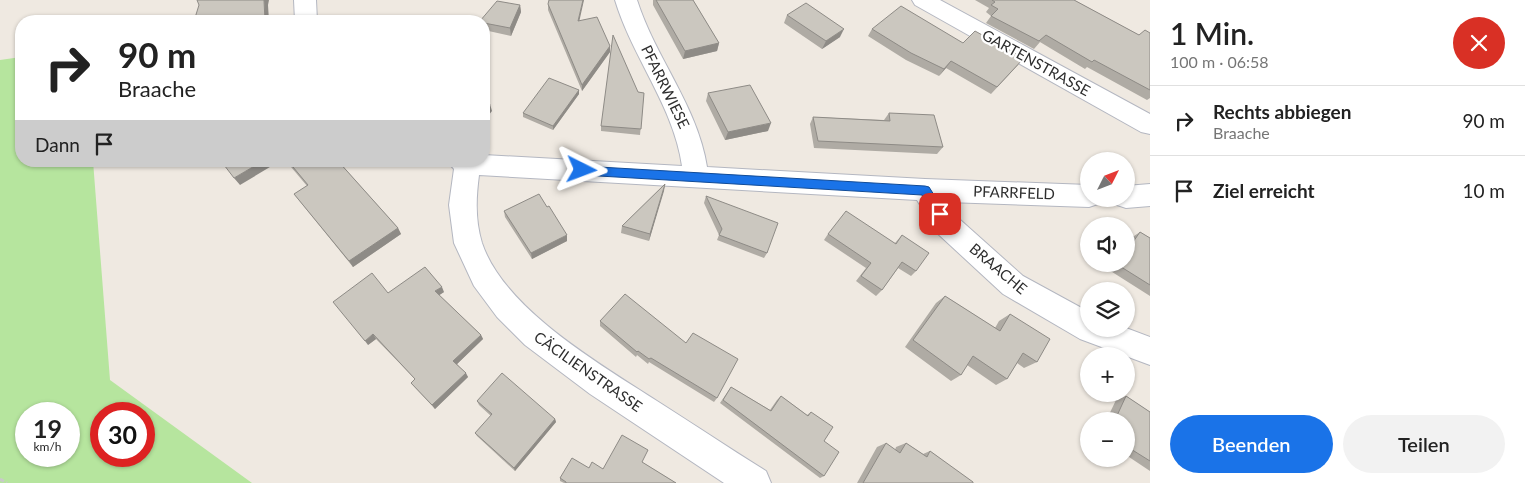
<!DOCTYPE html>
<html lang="de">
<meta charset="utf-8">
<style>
:root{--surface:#fff;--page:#f2f2f2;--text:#222;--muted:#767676;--line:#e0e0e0;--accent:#1a73e8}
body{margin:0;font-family:Lato,sans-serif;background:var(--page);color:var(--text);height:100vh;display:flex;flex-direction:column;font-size:19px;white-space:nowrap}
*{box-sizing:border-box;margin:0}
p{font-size:16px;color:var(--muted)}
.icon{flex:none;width:28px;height:28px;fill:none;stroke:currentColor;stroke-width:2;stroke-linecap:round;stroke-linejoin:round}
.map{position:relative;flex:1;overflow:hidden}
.side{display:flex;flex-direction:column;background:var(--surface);width:375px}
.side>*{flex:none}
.hud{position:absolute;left:15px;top:15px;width:475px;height:152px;border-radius:20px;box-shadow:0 1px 4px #0004;background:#fff;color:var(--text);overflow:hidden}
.needle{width:32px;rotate:48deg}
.tools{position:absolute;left:1080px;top:152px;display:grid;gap:10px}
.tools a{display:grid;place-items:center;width:55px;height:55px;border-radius:50%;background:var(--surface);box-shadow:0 1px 4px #0004;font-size:25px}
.speed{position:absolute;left:15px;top:402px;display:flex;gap:10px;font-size:25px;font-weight:700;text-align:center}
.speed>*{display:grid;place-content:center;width:65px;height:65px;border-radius:50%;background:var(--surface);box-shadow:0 1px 4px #0004;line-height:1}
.speed small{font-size:12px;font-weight:400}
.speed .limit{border:8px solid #d22;background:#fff;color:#111}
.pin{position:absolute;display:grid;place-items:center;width:42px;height:42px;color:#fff;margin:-21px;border-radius:10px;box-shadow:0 2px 8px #0006}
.me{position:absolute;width:55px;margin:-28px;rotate:93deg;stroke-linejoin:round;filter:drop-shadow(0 0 4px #0008)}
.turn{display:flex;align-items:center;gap:18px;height:105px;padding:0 20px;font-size:22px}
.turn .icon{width:65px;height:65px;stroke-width:2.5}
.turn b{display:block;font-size:35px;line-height:42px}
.then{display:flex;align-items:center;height:48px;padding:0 20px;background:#0003;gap:10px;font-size:19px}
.round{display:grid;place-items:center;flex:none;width:52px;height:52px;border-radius:26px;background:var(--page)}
.head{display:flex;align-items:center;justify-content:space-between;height:85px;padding:0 20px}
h1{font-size:30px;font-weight:600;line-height:38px}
.action{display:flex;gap:10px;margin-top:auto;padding:10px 20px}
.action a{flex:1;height:58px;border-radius:30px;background:var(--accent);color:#fff;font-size:20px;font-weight:600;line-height:58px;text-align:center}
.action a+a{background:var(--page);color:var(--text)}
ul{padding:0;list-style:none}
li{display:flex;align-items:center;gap:15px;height:70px;padding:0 20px;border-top:1px solid var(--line)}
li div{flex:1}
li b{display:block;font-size:19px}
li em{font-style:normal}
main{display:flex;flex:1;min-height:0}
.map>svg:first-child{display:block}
.green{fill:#b6e59e;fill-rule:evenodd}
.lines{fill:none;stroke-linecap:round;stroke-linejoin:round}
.minor-casing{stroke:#b4b7c1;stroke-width:2}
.path{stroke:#c9c9c9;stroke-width:3;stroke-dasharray:4.5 2.5;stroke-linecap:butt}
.minor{fill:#fff;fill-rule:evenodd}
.wall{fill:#afaba4}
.shaded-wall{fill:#8e8b86}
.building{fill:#cbc7bf;stroke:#8e8b86}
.route{fill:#1a73e8;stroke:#114b97}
.labels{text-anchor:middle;stroke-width:4.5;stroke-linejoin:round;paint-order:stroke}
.street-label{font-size:15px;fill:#2e2e2e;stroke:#fff}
</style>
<main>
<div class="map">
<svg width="1150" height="483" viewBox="0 0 1150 483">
<rect width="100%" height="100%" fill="#efe9e1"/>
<path class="green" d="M21,57V161H93L110,380L252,483H0V60ZM26,414H69V456H26ZM101,414H144V456H101Z"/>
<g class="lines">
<defs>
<path id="minor" d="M294,0H316L317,21H295Z
M615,0H637C655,57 698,107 707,167L925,179L1089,185V199H1101L1098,204L1089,207L947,202L957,217L1023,276L1089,312V329L1126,328L1150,337V365L1080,339L1003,294L937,233L917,200L479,175C476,198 475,220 482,243C504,309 601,365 657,401C693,424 729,448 766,471L771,483H724L590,394L525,345L497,317L474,286L454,243L449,205L454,169L447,161H484V155L682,166C674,107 632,57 615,0Z
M912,0H940L1150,114V134L1141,132L915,5Z
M1150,184V206L1126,208L1117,205L1114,199H1126V186Z"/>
</defs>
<use href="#minor" class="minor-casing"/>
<path class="path" d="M0,479L7,483"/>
<use href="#minor" class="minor"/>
</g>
<path class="wall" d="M653,0H693L719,43L717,51L683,59L653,5Z
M975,0H1074L1139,35L1150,33V98L1147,100L1087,67L1085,69L1040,42L1034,49L986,23L991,16L986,12L989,8Z
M548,4L580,21L610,46V52L582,91L548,10Z
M520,5L521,12L511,36L484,30V23Z
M787,15L840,37L822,49L784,23Z
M872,29L963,43L1018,65L991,94L946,68L939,76L906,60L868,36Z
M579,90V94L553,130L523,117V113Z
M638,92L644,93L640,135L601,131V126Z
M708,93L768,131L725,140L706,101Z
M889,113L943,147L937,154L814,148L810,124L813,117L884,120Z
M286,161H338L398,228L401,234L353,267L294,194L307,186Z
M665,184L649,241L621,233L622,226Z
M706,196L767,253L764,258L717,240L719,235L704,203Z
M504,211L567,241L532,259L505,217Z
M1140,232L1150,238V296L1109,270L1113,264H1126V245L1131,238Z
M828,234L895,243L902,235L916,271L911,276L898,268L882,290L876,296L856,281L866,268L824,240Z
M444,292L439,295L481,335L483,339L457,364L468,377L435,409L411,383L415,379L376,339L368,345L388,293Z
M945,296L995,328L999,321L1010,314L1037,362L1024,368L1017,363L1007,379L996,385L967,365L961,375L951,381L905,347L936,303Z
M600,321L717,398L714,402L649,362L648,364L637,355L636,357L600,326Z
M731,387L770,410L777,400L781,396L807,415L811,412L824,441V476L820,478L720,403Z
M1126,396L1150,412V471L1126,455V421H1106L1116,400Z
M477,401L555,419L556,422L515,471L477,436L475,433L491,416L479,405Z
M886,443L895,450L896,447L906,443L923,454L930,451L973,483H857L877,447Z
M642,462L676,483H564L560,481V478L589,468L603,469Z"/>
<path class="shaded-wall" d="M264,0H269L268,5L269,21H265Z
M583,0H584L578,27V21Z
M520,5L521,12L511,36L510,28Z
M844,29L840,37L822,49L826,41Z
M719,43L717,51L683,59L685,51Z
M610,46V52L582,91V85Z
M951,61L946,68L939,76L944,69Z
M579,90V94L553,130V126Z
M490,104L492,111L484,121V113Z
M771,123L768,131L725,140L728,132Z
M263,161H280L240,185L234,178Z
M665,184L664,191L649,241L650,234Z
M398,228L401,234L353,267L349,261Z
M567,235V241L532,259L531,253Z
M442,287L444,292L438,296L435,291Z
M373,334L376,339L368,345L365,341Z
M481,335L483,339L456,365L453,361Z
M466,373L468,377L435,409L432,405Z
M555,419L556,422L515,471L514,468Z"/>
<path class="building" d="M197,0H264L265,21H194L199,5Z
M549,0H583L578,21L597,17L610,46L582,85L548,4Z
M656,0H693L719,43L685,51Z
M992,0H1074L1139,35L1145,30L1150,33V90L1094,60L1092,62L1046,35L1039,41L991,16L998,9L991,5L995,2Z
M497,1L520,5L510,28L484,23V21H480Z
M806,3L844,29L826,41L787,15Z
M901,6L963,43L975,31L1024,58L997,87L951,61L944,69L911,53L872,29Z
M377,16L378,21H364Z
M613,35L638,92L644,93L641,129L601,126Z
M549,78L579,90L553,126L523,113Z
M750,85L771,123L728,132L708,93Z
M484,101L490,104L484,113Z
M889,113L934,115L943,147L818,141L813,117L890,121Z
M221,161H263L234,178Z
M288,161H338L398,228L349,261L294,194L308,185Z
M665,184L650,234L622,226Z
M539,194L547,207L549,206L567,235L531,253L504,211Z
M706,196L778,223L767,253L719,235L722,229Z
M846,211L896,244L902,235L929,253L916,271L902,262L882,290L861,276L871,263L828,234Z
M1140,232L1150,238V285L1118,265L1119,264H1126V252Z
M425,267L442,287L435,291L481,335L453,361L466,373L432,405L411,383L415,379L373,334L365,341L333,302L372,273L388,293Z
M625,294L686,343L693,333L738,359L717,398L651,358L649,359L638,351L637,352L600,321Z
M945,296L1000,331L1010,314L1050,339L1037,362L1023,353L1007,379L973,356L961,375L913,340Z
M502,373L555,419L514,468L475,433L492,414L477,401Z
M731,387L771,411L781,396L808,416L811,412L833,427L824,441L839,452L824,476L723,400Z
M1126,396L1150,412V461L1126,446L1132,431L1126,427V421H1117L1115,420Z
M622,435L648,450L642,462L676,483H566V482L560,478L572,458L589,468L592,462L603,469Z
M886,443L900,453L906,443L927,457L930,451L973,482V483H863Z"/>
<path class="route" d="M582,166L925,186L929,187L946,214L940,218L936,217L922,195L582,175L576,170Z"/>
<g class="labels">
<g class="street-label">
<text transform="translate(1036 63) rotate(29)" y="5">GARTENSTRASSE</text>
<text transform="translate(665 87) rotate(64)" y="5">PFARRWIESE</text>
<text transform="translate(1014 193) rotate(2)" y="5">PFARRFELD</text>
<text transform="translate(998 269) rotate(40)" y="5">BRAACHE</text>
<text transform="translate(588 372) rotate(35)" y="5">CÄCILIENSTRASSE</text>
</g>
</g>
</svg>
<div class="tools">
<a><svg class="needle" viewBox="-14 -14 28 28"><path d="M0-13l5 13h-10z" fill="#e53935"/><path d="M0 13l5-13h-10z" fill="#767676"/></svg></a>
<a><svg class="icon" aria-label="sound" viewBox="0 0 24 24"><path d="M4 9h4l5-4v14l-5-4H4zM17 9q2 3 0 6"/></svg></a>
<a><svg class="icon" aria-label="layers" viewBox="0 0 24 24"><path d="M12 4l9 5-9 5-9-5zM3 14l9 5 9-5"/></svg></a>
<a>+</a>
<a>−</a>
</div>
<div class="speed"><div>19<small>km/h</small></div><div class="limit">30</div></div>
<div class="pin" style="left:940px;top:214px;background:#d93025"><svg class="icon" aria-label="arrive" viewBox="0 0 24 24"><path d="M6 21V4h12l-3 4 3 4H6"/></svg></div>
<svg class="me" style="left:582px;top:170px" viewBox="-20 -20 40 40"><path d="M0-17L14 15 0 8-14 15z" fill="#1a73e8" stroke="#fff" stroke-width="4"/></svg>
<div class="hud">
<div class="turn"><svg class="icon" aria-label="right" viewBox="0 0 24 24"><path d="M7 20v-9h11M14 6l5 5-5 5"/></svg><div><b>90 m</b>Braache</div></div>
<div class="then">Dann<svg class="icon" aria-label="arrive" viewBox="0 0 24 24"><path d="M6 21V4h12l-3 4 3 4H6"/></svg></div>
</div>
</div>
<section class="side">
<div class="head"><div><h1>1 Min.</h1><p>100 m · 06:58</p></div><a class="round" style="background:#d93025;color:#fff"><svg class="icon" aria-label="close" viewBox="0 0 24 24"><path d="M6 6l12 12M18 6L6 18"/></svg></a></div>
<ul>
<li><svg class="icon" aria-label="right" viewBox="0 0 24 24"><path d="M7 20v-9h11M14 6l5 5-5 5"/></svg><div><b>Rechts abbiegen</b><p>Braache</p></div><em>90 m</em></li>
<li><svg class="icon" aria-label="arrive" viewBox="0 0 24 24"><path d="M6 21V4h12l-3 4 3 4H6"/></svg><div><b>Ziel erreicht</b></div><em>10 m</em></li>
</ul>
<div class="action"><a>Beenden</a><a>Teilen</a></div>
</section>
</main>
